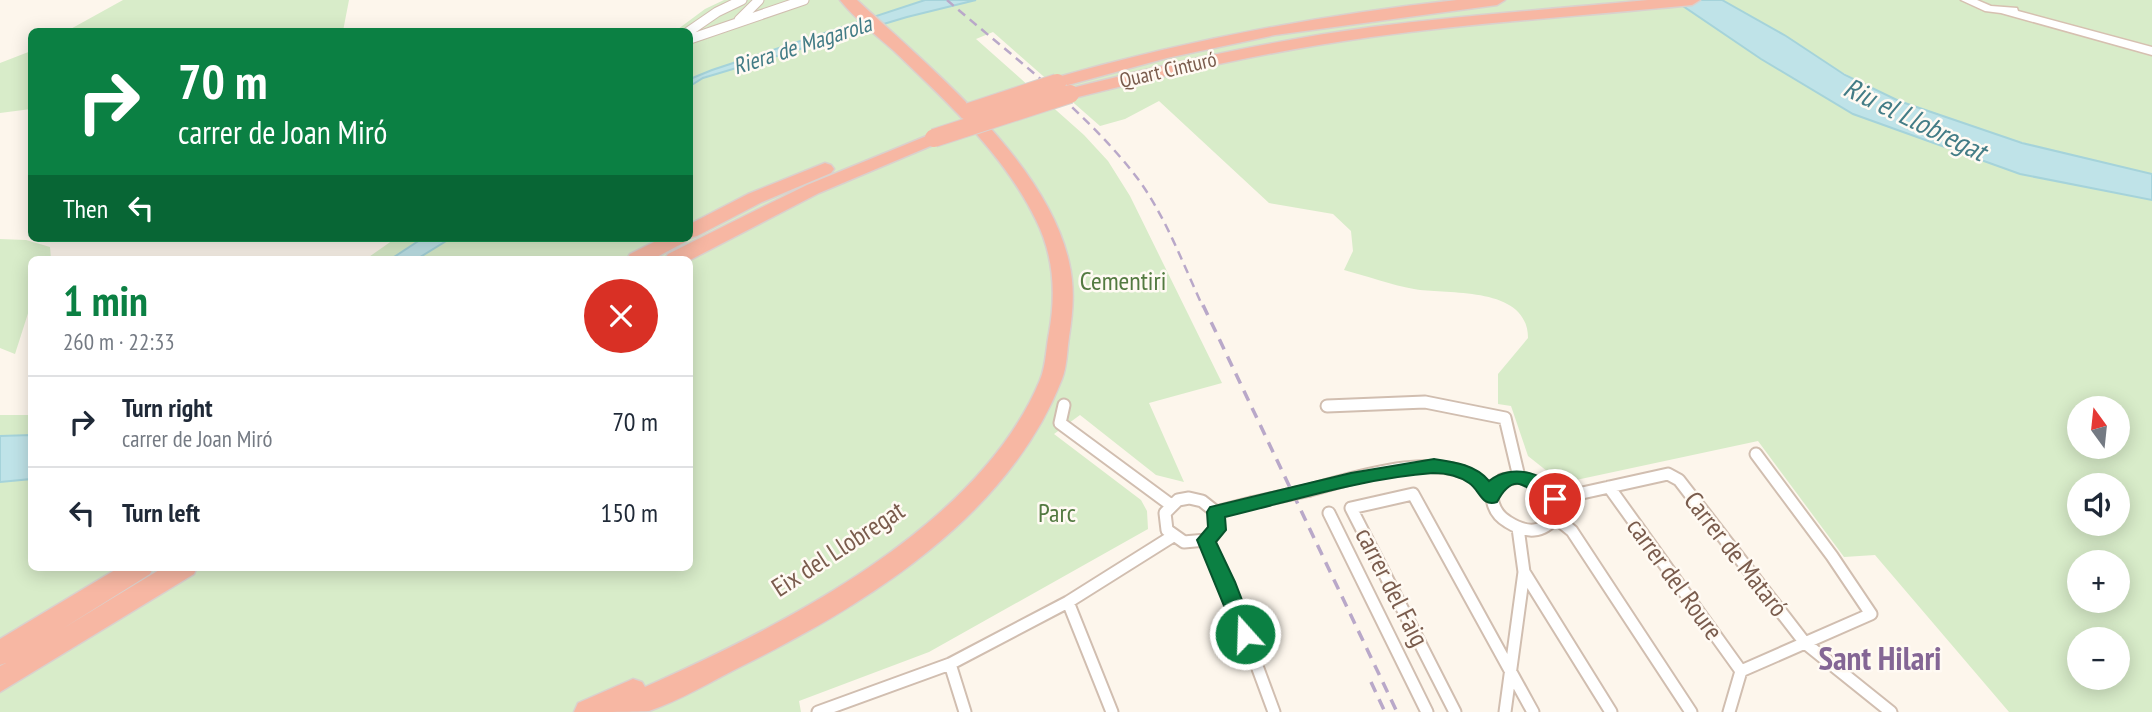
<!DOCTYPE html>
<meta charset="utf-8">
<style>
:root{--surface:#fff;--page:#f2f2f3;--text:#1f2937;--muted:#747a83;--line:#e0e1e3;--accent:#0b8043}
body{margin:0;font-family:"PT Sans Narrow",sans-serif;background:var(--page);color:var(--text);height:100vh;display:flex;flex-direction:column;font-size:26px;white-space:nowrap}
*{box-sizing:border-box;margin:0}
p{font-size:23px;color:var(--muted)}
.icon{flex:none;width:38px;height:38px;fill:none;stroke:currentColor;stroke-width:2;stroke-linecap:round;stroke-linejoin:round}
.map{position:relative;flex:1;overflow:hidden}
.details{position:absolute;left:28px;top:256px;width:665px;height:315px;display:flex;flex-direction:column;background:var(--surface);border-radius:10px;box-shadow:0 4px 18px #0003}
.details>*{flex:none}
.hud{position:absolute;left:28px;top:28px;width:665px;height:214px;border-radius:10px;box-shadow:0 4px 18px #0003;background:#0b8043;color:#fff;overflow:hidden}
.needle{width:46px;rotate:345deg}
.controls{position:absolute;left:2067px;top:396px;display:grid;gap:14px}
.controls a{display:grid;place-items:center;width:63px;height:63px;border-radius:50%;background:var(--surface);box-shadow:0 4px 18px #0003;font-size:35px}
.pin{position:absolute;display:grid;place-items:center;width:60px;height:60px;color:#fff;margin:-30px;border:4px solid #fff;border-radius:50%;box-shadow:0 2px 7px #0007}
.me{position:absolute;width:77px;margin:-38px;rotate:340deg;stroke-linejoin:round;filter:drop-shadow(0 0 5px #0008)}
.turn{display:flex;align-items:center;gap:24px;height:147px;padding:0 35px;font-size:32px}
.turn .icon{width:91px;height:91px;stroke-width:2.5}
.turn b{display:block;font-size:49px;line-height:60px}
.then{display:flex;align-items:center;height:66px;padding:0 35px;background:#0003;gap:14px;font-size:26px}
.round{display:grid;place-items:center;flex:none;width:74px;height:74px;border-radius:37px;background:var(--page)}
.head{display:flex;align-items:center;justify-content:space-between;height:119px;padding:0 35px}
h1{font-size:42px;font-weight:800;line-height:52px;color:var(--accent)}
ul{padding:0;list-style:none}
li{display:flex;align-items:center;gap:21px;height:91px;padding:0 35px;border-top:2px solid var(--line)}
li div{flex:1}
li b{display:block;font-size:26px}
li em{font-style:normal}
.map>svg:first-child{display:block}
.green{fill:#d8ecc9;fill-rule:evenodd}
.water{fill:#bfe3e8;stroke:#a5d3da;stroke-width:2}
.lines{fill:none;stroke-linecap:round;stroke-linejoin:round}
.street-far1-casing{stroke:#d1beb0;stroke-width:11}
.street-casing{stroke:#d1beb0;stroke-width:15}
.secondary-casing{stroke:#d6c0b0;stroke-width:3}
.highway-casing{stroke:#dad1cd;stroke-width:3}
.street-far1{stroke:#fff;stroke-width:9}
.street{stroke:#fff;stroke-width:11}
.secondary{fill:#fff;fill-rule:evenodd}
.highway{fill:#f7b7a3;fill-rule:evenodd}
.rail-far1{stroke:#b9a8c9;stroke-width:2.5;stroke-dasharray:9 6;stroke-linecap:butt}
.rail{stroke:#b9a8c9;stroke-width:3.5;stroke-dasharray:11 8;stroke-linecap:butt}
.street-bridge-casing{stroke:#d1beb0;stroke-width:15;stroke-linecap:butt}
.highway-bridge-casing{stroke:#dad1cd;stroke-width:20;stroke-linecap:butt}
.street-bridge{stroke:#fff;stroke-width:11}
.highway-bridge{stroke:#f7b7a3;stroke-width:18}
.route{fill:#0b8043;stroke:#07532c;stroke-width:2}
.labels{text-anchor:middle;stroke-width:5;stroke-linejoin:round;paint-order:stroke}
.far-street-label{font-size:21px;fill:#7a5c4d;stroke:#fffaf3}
.far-water-label{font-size:23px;font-style:italic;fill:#437c86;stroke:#fffaf3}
.park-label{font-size:26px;fill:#537a41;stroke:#fffaf3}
.street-label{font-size:26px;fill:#7a5c4d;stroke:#fffaf3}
.water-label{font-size:28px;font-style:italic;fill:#437c86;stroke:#fffaf3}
.near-neighbourhood-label{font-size:33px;font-weight:bold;fill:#846695;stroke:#fffaf3}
</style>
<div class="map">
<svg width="2152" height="712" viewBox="0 0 2152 712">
<rect width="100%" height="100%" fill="#fdf6ec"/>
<path class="green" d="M123,0H349L343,31H67Z
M724,0H925L690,79V32H674L705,9Z
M976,0H1674L1691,12L2020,174L2152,200V712H2009L1875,555L1844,557L1758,441L1562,483L1528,456L1511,406L1498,404V374L1528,338C1528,285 1447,295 1414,289C1391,285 1367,276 1344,270L1353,251L1351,231L1333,214L1269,203L1159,101L1125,119L1100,126L993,32L976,39L1084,135L1108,161L1130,196L1222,383L1149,403L1184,482L1156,475L1080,415L1054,434L1141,500L1147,511L1148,529L929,652L799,701L801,712H0V482L31,479L32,567H690V259H417L451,238H690V86L703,78L907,17ZM2079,408H2118V446H2079ZM2079,485H2118V523H2079ZM2079,562H2118V600H2079ZM2079,639H2118V677H2079Z
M1722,0H2152V174C2068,154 1977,135 1897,100C1835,73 1780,33 1722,0Z
M31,51V109L0,113V63Z
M396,238H423L391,259H366Z
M0,239L26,240L50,247L51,259H32L31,304L15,354L0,348Z
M0,415H31V435L0,436Z"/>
<path class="water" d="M925,0H976L907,17L703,78L690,86V79L712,70Z
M1674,0H1722L1786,36L1845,75L1899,101L2022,143L2152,174V200L2020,174L1853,114L1761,59Z
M423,238H451L417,259H391Z
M31,435V479L0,482V436Z"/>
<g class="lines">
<defs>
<path id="street-far1" d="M739,20L759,0
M688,32L717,12L742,0
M690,39L804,0"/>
<path id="street" d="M1064,405L1060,423L1171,505
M1327,406L1425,402L1505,418L1519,477
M1519,477C1531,481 1545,484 1552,495C1563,510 1551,529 1534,530C1524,531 1516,527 1508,522C1496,515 1491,504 1492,490L1502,480Z
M1609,487L1741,671
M1310,490C1354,478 1438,450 1478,480C1483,484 1487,491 1491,497
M1189,498L1202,501L1216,512L1217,529L1206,540L1184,542L1167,530L1165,513L1178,500Z
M1555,499L1668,474L1679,480L1805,643L1891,712
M1216,512L1251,503
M1329,513L1427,712
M1556,518L1572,531L1691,712
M1206,540L1226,582L1274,712
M1524,572L1611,712
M1068,602L1112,712
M950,664L965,712
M818,712L950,664L1068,602L1173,536
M1455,712L1351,508L1413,494L1533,712
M1505,712L1524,572L1518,528
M1729,712L1741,671L1871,614L1832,556L1756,454"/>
<path id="secondary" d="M1961,0H1977L1991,6L2017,8L2018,11L2152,47V55L2001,13L1985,11Z"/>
<path id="highway" d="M840,0H857C929,67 1047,162 1069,262C1075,288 1073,311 1069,337C1067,350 1067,367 1062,379C1009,516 867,604 742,666C712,681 681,700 649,711C631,712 594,712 574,712L578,703L633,679L642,682L645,687C783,626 979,527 1040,380C1046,366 1046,348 1049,333C1056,294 1054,256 1036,220C1004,154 946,101 894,51C876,35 855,19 840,0Z
M1457,0H1505L1497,5L1275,35L1167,58L1057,88L1049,83L1051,79C1184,41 1319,15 1457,0Z
M1648,0H1700L1692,5C1585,16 1477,22 1371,37C1269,51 1170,74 1070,99L1062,94L1064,90C1166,64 1268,41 1372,27C1464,15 1556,9 1648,0Z
M934,133L940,134L943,138L940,142L819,193L690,260L665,259L668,254L807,185Z
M825,163L831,165L834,169L831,173L762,202L697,236L690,238H689L690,224L748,194Z
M662,238H688L685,242L653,259H627L630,254Z
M120,567H153L150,574L62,629L164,567H197L194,574L0,692V666L6,663L0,665V639Z"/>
</defs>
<use href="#street-far1" class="street-far1-casing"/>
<use href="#street" class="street-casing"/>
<use href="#secondary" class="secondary-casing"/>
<use href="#highway" class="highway-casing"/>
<use href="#street-far1" class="street-far1"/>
<use href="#street" class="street"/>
<use href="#secondary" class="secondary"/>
<use href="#highway" class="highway"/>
<path class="rail-far1" d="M947,0C1009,54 1079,105 1131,170C1163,209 1182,262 1203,307"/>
<path class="rail" d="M1203,305L1397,712
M1371,682L1385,712"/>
<defs>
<path id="street-bridge" d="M1251,503L1310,490"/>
<path id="highway-bridge" d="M969,112L1057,83
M934,138L1070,94"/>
</defs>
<use href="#street-bridge" class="street-bridge-casing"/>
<use href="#highway-bridge" class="highway-bridge-casing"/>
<use href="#street-bridge" class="street-bridge"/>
<use href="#highway-bridge" class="highway-bridge"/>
</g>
<path class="route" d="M1434,459C1454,462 1476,465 1489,481C1512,462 1550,473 1564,499L1561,504C1538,512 1521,456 1497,502C1481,507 1480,490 1469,483C1459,476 1445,473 1433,473C1364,478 1292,501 1225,517L1226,530L1216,542L1235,582L1255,634L1252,640L1245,642L1238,640L1197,540L1208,527L1207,512L1210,507L1351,473Z"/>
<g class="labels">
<g class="far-street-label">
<text transform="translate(1168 70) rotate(-13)" y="7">Quart Cinturó</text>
</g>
<g class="far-water-label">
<text transform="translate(802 45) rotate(-18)" y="8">Riera de Magarola</text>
</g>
<g class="park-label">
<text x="1123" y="290">Cementiri</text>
<text x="1057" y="522">Parc</text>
</g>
<g class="street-label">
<text transform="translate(838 549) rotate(-33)" y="9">Eix del Llobregat</text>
<text transform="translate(1736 554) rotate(52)" y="9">Carrer de Mataró</text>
<text transform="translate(1675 579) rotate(54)" y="9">carrer del Roure</text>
<text transform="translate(1392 587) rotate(63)" y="9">carrer del Faig</text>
</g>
<g class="water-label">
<text transform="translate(1915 119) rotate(26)" y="10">Riu el Llobregat</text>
</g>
<g class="near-neighbourhood-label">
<text x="1880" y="670">Sant Hilari</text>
</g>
</g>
</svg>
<div class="controls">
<a><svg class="needle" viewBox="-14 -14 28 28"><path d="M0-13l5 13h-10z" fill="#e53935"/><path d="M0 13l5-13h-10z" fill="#747a83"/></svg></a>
<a><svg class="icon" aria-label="sound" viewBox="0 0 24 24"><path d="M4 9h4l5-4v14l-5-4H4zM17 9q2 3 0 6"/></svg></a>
<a>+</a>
<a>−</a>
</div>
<div class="pin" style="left:1555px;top:499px;background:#d93025"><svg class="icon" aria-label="arrive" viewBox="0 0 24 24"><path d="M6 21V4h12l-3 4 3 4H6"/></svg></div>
<svg class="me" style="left:1245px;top:634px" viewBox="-20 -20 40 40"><circle r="17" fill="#0b8043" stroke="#fff" stroke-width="3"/><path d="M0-11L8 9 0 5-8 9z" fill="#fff"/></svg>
<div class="hud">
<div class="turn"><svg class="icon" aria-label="right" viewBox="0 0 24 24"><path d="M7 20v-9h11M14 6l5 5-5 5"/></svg><div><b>70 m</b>carrer de Joan Miró</div></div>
<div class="then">Then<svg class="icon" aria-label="left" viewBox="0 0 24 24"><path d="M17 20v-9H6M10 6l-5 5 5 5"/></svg></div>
</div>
<section class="details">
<div class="head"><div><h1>1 min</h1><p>260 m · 22:33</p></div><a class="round" style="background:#d93025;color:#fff"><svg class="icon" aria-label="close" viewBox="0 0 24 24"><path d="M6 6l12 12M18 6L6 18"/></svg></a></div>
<ul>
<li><svg class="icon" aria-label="right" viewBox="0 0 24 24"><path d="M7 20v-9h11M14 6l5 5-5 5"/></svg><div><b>Turn right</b><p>carrer de Joan Miró</p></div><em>70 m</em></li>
<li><svg class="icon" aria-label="left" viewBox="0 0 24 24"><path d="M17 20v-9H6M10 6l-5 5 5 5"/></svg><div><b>Turn left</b></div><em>150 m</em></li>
</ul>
</section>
</div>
